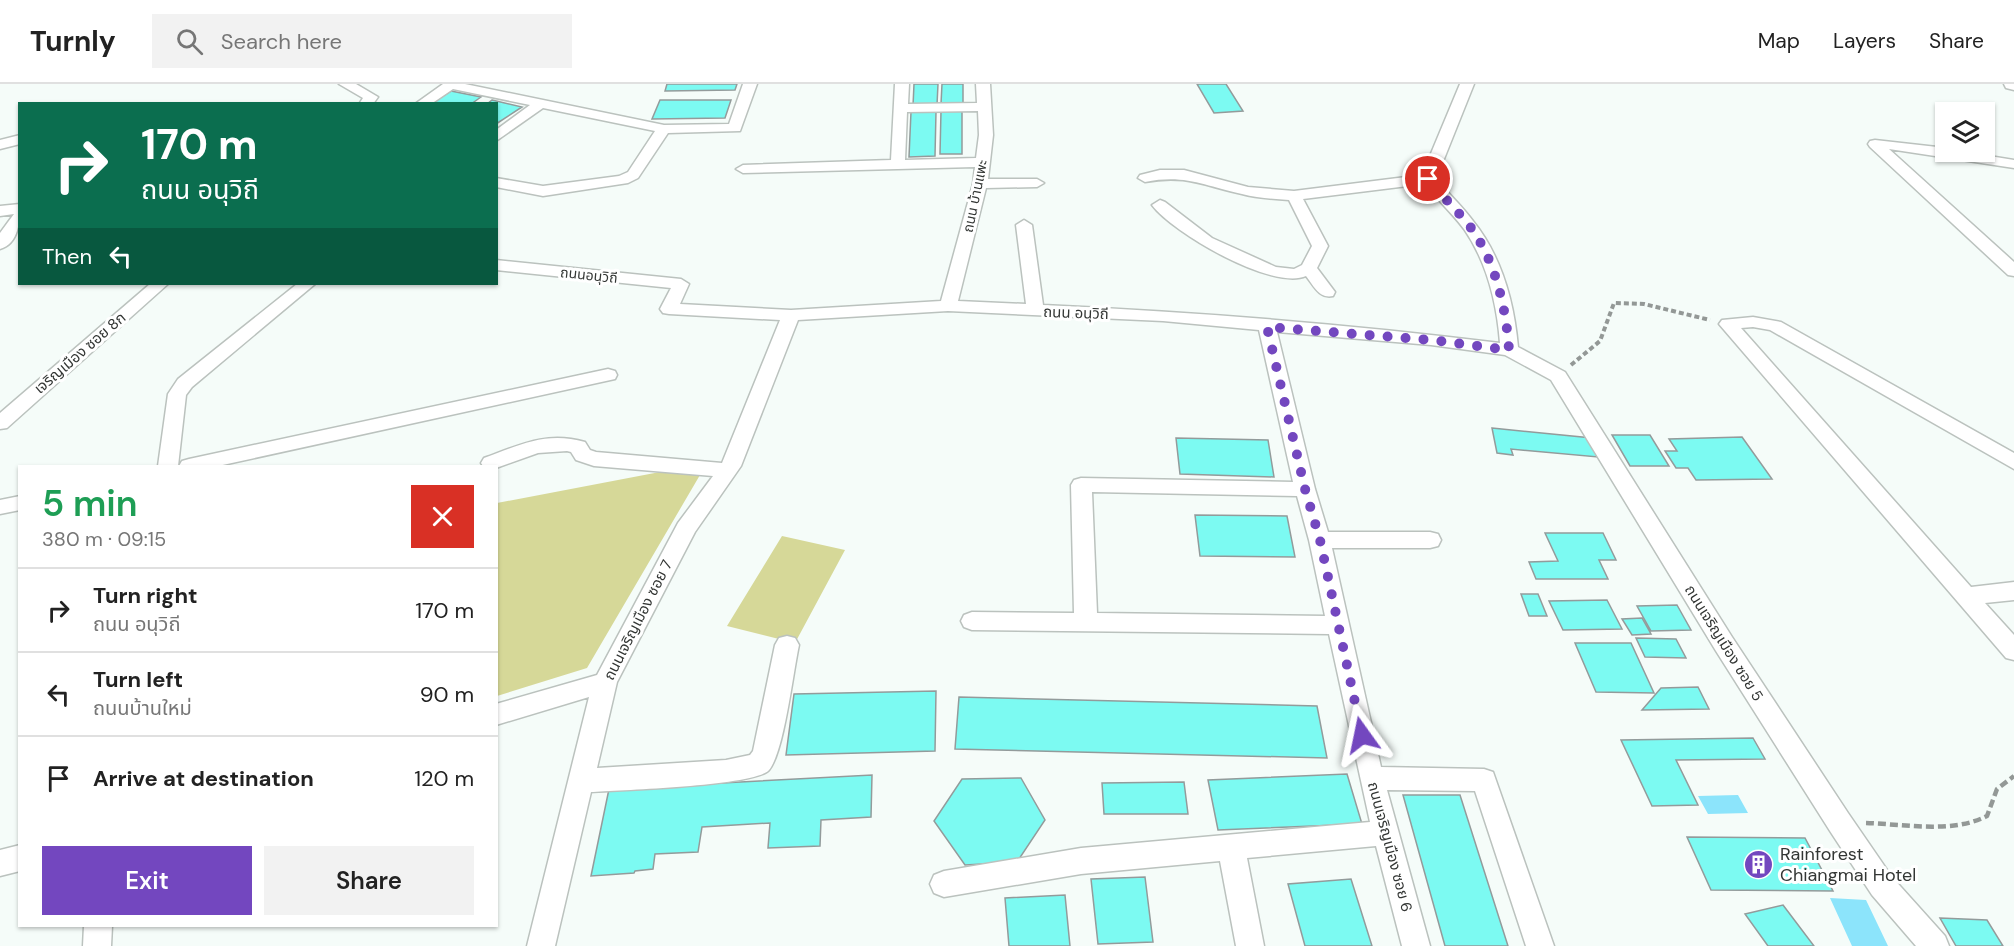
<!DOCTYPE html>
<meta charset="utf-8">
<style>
:root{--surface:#fff;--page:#f2f2f2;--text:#222;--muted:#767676;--line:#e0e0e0;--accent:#7347bf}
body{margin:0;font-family:"DM Sans","Noto Sans Thai",sans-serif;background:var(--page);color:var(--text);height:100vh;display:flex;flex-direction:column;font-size:22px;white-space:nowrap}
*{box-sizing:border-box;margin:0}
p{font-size:20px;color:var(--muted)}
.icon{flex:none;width:33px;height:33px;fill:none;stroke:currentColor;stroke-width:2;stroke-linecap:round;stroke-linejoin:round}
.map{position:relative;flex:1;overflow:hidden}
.details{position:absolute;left:18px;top:381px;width:480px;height:462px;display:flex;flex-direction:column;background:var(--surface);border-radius:0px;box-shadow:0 2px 4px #0004}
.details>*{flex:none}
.banner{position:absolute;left:18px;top:18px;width:480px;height:183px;border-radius:0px;box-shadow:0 2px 4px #0004;background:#0b6e4f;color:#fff;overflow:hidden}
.buttons{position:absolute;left:1935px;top:18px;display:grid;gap:12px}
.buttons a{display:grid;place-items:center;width:60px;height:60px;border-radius:0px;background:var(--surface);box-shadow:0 2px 4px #0004;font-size:30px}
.pin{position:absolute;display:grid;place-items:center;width:51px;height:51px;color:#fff;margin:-26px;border:3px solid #fff;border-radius:50%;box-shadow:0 2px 6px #0007}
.me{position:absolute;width:66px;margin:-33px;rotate:348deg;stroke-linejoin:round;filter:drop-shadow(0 0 4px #0008)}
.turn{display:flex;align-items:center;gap:21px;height:126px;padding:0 24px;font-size:27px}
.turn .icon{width:78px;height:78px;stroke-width:2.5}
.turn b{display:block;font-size:42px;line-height:51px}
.then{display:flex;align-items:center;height:57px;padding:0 24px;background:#0003;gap:12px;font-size:22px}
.round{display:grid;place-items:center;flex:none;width:63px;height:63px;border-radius:0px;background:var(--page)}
.summary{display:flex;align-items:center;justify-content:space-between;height:102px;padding:0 24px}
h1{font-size:36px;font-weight:600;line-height:45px;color:#1e9e55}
.action{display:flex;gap:12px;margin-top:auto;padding:12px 24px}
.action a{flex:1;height:69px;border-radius:0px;background:var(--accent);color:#fff;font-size:24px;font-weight:600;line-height:69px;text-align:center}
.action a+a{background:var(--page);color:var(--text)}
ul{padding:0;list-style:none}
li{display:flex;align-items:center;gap:18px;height:84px;padding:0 24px;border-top:2px solid var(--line)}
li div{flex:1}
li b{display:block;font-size:22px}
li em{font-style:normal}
header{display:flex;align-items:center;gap:36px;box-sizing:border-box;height:84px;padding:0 30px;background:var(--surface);border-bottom:2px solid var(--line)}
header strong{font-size:28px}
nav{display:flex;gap:33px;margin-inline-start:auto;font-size:21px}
.search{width:420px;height:54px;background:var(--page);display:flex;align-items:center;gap:15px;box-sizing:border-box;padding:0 21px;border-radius:0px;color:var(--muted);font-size:22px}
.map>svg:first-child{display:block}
.green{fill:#d6d898}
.water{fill:#8ce4fb}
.building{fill:#7cfaf2;stroke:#939b9b;stroke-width:1.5}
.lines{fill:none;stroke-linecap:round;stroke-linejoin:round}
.minor-casing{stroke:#bbc2be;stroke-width:3}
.major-casing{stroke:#bbc2be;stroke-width:3}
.path-far1{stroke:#939896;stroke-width:4;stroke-dasharray:5 3;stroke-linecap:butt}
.path{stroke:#939896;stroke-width:4.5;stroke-dasharray:8 4;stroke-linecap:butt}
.minor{fill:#fff;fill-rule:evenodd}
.major{fill:#fff;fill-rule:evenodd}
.route{stroke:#7347bf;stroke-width:10;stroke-dasharray:0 18}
.labels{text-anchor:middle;stroke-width:6;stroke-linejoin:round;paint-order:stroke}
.far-street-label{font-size:14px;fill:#333634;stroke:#fff}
.street-label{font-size:15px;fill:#333634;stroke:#fff}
.near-poi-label{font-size:18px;fill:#333634;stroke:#fff;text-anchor:start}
</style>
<header>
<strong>Turnly</strong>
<div class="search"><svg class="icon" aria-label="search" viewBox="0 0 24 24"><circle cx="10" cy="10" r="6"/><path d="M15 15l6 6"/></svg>Search here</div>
<nav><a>Map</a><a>Layers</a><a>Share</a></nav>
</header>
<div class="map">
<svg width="2014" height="862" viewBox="0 0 2014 862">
<rect width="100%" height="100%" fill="#f5fcf9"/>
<path class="green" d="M707,379L587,584L497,612V419Z
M782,452L845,466L795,559L727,542Z"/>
<path class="water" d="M1738,711L1748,729L1708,730L1698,712Z
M1830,814L1866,816L1888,862H1852Z"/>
<path class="building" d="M667,0H737L735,6L665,7Z
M914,0H938L937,21L913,22Z
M942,0H963V20H941Z
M1197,0H1226L1243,27L1214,29Z
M451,7L481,13L471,20H430Z
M492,16L522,23L496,40V20H487Z
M660,16H731L725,34L652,35Z
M941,27H962V70H940Z
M911,28H936L935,72L909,73Z
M1492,344L1592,354L1598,373L1511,365L1513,371L1497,369Z
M1612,351H1650L1669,382H1630Z
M1742,353L1772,395L1696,396L1688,384H1676L1665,367H1677L1669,355Z
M1176,354L1268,356L1274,393L1180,390Z
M1195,431L1287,432L1295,473L1200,472Z
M1545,449H1603L1616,476H1599L1608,495H1536L1529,478L1558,477Z
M1521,510H1538L1547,532H1529Z
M1607,516L1622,545L1563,546L1549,517Z
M1677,521L1691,546L1651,547L1637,522Z
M1642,534L1651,550L1632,551L1622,535Z
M1636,554L1676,555L1686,574L1645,573Z
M1575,559H1631L1654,609L1596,608Z
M1698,603L1709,625L1642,626L1661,604Z
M936,607L935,667L786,671L794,610Z
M959,613L1317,622L1327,674L955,665Z
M1753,654L1765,675L1676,676L1698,721L1652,722L1621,656Z
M1347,690L1362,740L1218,746L1208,696Z
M872,691L871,733L821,736L820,762L768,764L770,739L702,743L698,768L655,770L653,785L635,787L634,789L591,792L609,705Z
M1021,694L1045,736L1017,778L965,781L934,737L962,695Z
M1184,698L1188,730H1104L1102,699Z
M1403,711H1460L1508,862H1445Z
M1687,753L1805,754L1833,807L1711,806Z
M1145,793L1153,858L1098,860L1091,795Z
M1351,795L1372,862H1305L1288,800Z
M1065,811L1070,862H1009L1005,814Z
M1783,821L1814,862H1768L1745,830Z
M1940,834L1987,836L2003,862H1956Z"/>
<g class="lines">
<defs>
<path id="minor" d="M339,0H356L378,13L373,20H359L363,14Z
M443,0H465L664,41L729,40L743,0H757L740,47L668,49L638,94L628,99L543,112L496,103V94L543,102L619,92L628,88L655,47L543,24L496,57V46L530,21L453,5L431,20H415Z
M895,0H909L908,20L977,19L976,0H990L993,51L988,95H1037L1044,99L1037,103L986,104L958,217L1026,220L1016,141L1024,136L1032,141L1043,221C1195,228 1348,240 1500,259C1497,220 1487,178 1464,145C1452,129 1437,115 1424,100L1303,115L1328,162L1317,184L1335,208L1333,212C1319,215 1314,202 1306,192C1273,207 1173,149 1152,121L1160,116L1165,118L1212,154L1276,183L1294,185L1302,181L1312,162L1289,116C1273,115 1257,114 1242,110C1204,102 1186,90 1145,98L1138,94L1140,91L1160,86H1184L1248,103L1294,107L1422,91L1460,0H1474L1436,95C1448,109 1462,122 1473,137C1502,173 1514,218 1518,263L1565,288L1732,553L1848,729L1892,793L1945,852L1949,862H1916L1872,811L1830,747L1716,567L1551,296L1505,271L1431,261L1277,248L1315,405L1328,448H1430L1438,450L1441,456L1438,462L1430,464H1332L1381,683L1484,685L1493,688L1554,862H1526L1475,707L1387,706L1430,862H1402L1376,762L1247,774L1264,862H1236L1220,777L1081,790L944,813L934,809L930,800L934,791L944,787L1081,764L1370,738L1329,550L972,546L964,543L961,537L964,531L972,528L1074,529L1071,401L1074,396L1081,394L1293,398L1259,246L1163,237L948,227L798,236L741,382L695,448L617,598L597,684L726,676L750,671L753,667L775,561L779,554L787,552L795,554L799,561C793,588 784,668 769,686C756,702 619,706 591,708L555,862H527L589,613L496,641V620L597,591L678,439L713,392L594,382L576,376L571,368L567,367L538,369L496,384V382H483L481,379L484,374C520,361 546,347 585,358L590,366L596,368L722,379L780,236L669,230L663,229L660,225L671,204L496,186V176L681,195L689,200L680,220L791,226L941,217L973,100L975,83L743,89L736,85L743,81L891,76ZM978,27L979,51L976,74L905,76L907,28ZM1092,408L1297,412L1309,456L1325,532L1097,529Z
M20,51V60L0,65V56Z
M1875,56L1946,64V68H1965L2014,76V84L1889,65L2014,178V192L2008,191L1870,63L1868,60L1870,57Z
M20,120C20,136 19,160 0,165V149L14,130L0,132V122Z
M150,200H168L7,344L0,345V329Z
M297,200H315L192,303L186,311L178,382H158L168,310L178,295Z
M1753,233L1781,238L2014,369V385L1770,246L1753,243L1741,244L1971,503L2014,498V516L1985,519L2014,551V576L2006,574L1719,240L1722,236Z
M608,285L615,287L617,291L615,295L218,382H179L182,377L189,375Z
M20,412V426L0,430V416Z
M20,761V787L0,792V766Z
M84,842H112L111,862H83Z"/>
<path id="major" d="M2004,0H2014V6L2006,4Z"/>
</defs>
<use href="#minor" class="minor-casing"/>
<use href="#major" class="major-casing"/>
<path class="path-far1" d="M1571,281L1600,257L1614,219L1644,220L1710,236"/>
<path class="path" d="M1866,739C1904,740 1952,750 1987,732L1997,705L2014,692"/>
<use href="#minor" class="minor"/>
<use href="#major" class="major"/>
</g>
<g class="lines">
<path class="route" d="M1362,651L1320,456L1305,405L1267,243L1431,256L1509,266C1506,223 1495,174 1468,140C1455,124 1440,110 1428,95"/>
</g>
<defs>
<symbol id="building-disc" viewBox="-11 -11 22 22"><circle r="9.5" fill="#7347bf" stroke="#fff"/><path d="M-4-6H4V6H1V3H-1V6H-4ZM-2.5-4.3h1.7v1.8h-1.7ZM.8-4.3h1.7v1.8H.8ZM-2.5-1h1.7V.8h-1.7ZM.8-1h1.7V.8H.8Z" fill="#fff"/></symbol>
</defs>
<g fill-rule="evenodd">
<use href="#building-disc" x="1742" y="764" width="33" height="33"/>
</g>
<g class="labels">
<g class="far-street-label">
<text transform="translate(975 112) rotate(-78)" y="5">ถนน บ้านแพะ</text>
<text transform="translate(589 191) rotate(6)" y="5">ถนนอนุวิถี</text>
</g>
<g class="street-label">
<text transform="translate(1076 229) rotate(2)" y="5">ถนน อนุวิถี</text>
<text transform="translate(80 269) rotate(-41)" y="5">เจริญเมือง ซอย 8ก</text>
<text transform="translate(638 536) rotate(-63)" y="5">ถนนเจริญเมือง ซอย 7</text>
<text transform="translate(1724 559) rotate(58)" y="5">ถนนเจริญเมือง ซอย 5</text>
<text transform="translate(1390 763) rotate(75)" y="5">ถนนเจริญเมือง ซอย 6</text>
</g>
<g class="near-poi-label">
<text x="1780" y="776">Rainforest<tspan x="1780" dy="21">Chiangmai Hotel</tspan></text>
</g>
</g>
</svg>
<div class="buttons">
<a><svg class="icon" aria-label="layers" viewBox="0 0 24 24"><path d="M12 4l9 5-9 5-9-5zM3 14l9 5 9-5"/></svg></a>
</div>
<div class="pin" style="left:1428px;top:95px;background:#d93025"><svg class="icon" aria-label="arrive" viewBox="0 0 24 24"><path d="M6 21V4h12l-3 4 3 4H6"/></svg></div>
<svg class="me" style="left:1362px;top:651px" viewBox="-20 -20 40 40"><path d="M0-17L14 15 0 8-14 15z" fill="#7347bf" stroke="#fff" stroke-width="4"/></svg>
<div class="banner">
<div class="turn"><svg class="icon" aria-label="right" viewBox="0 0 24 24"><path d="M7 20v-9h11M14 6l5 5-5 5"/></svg><div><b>170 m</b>ถนน อนุวิถี</div></div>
<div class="then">Then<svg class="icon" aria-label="left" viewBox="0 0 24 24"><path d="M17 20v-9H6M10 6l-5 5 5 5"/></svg></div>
</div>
<section class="details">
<div class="summary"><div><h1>5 min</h1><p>380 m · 09:15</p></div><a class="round" style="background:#d93025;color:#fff"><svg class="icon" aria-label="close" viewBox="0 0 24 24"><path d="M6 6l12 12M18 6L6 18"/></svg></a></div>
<ul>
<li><svg class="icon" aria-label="right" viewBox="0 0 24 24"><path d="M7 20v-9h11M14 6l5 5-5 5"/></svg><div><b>Turn right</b><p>ถนน อนุวิถี</p></div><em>170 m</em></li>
<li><svg class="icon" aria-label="left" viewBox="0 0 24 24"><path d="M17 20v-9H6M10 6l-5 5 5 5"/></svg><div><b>Turn left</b><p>ถนนบ้านใหม่</p></div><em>90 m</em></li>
<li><svg class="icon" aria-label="arrive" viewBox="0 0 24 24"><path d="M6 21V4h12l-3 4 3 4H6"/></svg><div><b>Arrive at destination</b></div><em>120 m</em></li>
</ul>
<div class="action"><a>Exit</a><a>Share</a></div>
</section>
</div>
